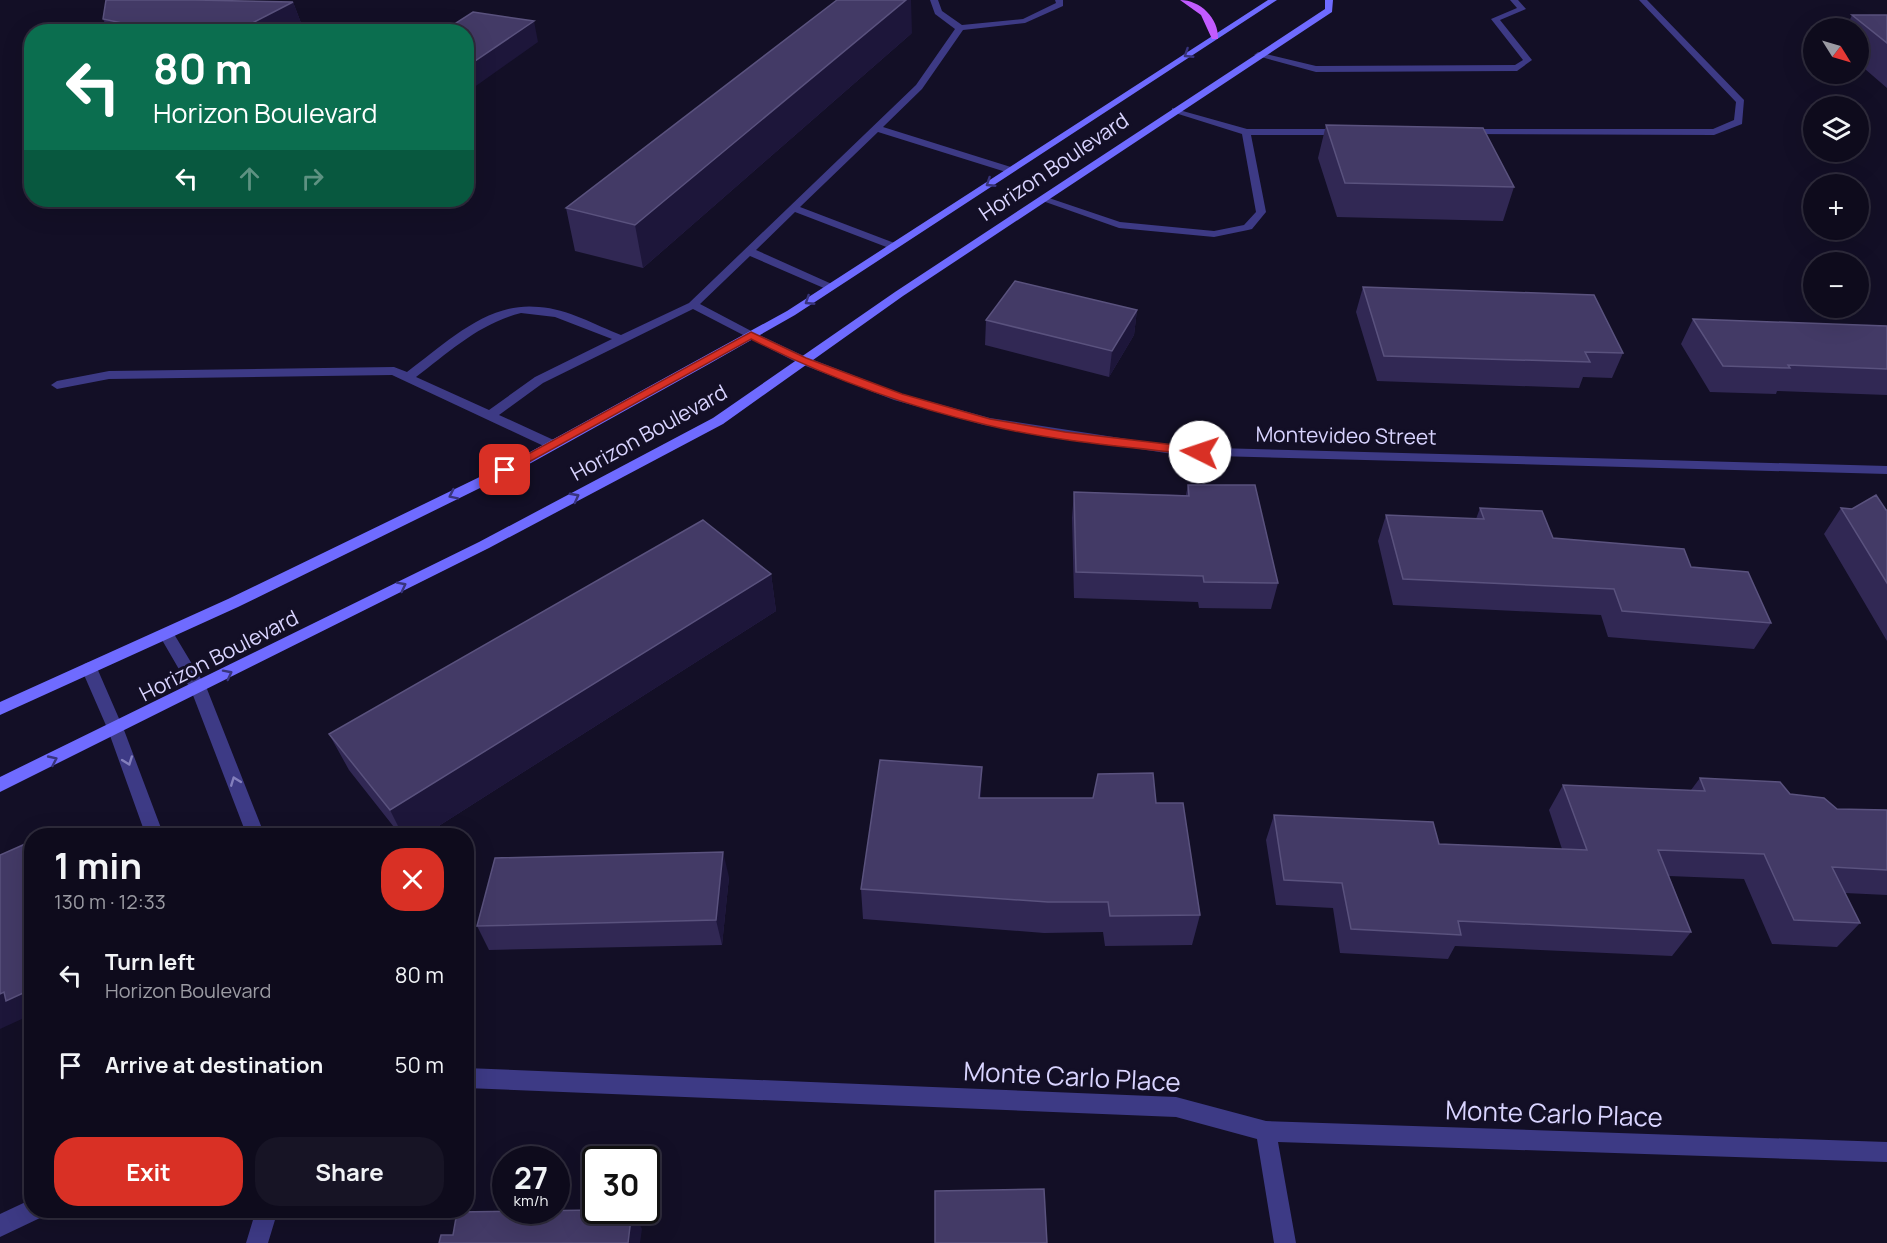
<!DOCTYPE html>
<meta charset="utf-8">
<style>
:root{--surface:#0e0b1c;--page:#171425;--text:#f1f3f6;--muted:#9b9ba3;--line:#2e2b3b;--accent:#d93025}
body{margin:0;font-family:Manrope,sans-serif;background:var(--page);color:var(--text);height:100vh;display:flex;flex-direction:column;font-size:22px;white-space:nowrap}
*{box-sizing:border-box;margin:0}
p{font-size:20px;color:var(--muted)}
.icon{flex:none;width:33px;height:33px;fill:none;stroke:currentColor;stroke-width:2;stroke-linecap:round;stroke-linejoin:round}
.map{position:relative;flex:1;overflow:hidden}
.panel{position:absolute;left:24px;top:828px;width:450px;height:390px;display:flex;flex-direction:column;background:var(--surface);border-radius:24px;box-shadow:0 6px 24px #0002,0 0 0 2px var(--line)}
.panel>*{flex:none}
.hud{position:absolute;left:24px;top:24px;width:450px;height:183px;border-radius:24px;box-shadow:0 6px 24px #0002,0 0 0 2px var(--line);background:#0b6e4f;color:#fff;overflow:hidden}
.needle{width:39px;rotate:127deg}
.tools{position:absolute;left:1803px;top:18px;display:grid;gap:12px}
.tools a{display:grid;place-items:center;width:66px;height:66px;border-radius:50%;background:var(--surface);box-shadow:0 6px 24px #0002,0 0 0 2px var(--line);font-size:30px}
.speed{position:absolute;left:492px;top:1146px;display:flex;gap:12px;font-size:30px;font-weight:700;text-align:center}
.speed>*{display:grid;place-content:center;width:78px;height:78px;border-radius:50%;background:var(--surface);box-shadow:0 6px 24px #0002,0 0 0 2px var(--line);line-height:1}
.speed small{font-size:15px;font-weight:400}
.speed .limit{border:3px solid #111;border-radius:9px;background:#fff;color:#111}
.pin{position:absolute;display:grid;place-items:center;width:51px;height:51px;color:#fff;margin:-26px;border-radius:12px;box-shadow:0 3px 9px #0006}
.me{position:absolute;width:66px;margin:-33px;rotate:274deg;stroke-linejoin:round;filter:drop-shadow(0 0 4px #0008)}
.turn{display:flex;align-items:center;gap:21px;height:126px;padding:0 30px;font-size:27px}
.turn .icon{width:78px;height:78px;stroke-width:2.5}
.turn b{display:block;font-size:42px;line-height:51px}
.lanes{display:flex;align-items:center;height:57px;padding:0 30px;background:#0003;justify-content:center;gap:30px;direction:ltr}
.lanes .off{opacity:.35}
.round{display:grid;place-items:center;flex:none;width:63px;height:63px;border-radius:24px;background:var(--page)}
.summary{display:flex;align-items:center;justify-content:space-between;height:102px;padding:0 30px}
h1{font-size:36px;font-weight:700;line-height:45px}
.button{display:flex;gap:12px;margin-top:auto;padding:12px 30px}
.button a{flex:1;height:69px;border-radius:24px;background:var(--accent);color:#fff;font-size:24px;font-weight:700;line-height:69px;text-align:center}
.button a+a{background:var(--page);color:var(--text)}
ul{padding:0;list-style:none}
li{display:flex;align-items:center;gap:18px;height:90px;padding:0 30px}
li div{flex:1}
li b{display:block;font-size:22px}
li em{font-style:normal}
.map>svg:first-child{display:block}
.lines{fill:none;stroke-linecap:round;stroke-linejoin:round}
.lane{fill:#3d3a85;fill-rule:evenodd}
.street{fill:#3d3a85;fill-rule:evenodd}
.secondary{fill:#6f6bff;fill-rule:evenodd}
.primary{fill:#c25bff;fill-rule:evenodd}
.wall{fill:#312854}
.shaded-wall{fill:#1d163a}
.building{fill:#433a66;stroke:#5a527e;stroke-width:1.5}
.oneway{stroke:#38347d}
.oneway2{stroke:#837fbc}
.route{fill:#d93025;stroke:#8d1f18;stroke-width:1.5}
.labels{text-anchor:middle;stroke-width:6;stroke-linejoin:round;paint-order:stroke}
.street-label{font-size:21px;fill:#d9d4ff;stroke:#130f26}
.near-street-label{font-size:26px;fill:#d9d4ff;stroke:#130f26}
</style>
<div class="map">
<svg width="1887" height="1243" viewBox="0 0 1887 1243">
<rect width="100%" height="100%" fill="#130f26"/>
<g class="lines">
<path class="lane" d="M930,0H938L942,11L962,25L1023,19L1056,3L1055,0H1063V6L1025,23L963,30L922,89L883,127L1014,168V172H1006L878,132L800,207L897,244V248H889L795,212L756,250L834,285V289H826L750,256L700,304L755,333V337H747L693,309L543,383L499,415L558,442L560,445L558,448H548L392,375L109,379L57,389L51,385L57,381L109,371L394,367L407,372C445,344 488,301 539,307C568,309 595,325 621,335L689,303L916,85L955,29L935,14ZM521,313L555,317L612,339L535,377L489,410L416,377C449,352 480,323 521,313Z
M1510,0H1518L1526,9L1500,20L1532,60L1517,71L1316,72L1254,55L1258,52L1316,66L1515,65L1523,60L1491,19L1517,8Z
M1639,0H1647L1744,100L1742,124L1714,135L1462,134V130L1465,129H1713L1734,120L1736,102Z
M1172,108L1247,129H1345L1350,132L1345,135H1251L1266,212L1252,229L1248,230L1214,237L1119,228L1037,199L1046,197L1120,222L1214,231L1244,225L1256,212L1242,134L1172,112Z"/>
<path class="street" d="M751,331L806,357L902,394L990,418L1179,447L1887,466V474L1179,455L984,425L894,400L798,363L747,337L745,335Z
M166,628L171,629L207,689L265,836H247L191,690L158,633Z
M89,662L94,664L97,668L124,730L164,836H146L108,730L81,668L84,664Z
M466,1068L1176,1097L1266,1121L1887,1142V1162L1278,1142L1296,1243H1274L1257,1139L1176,1117L466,1088Z
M32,1199V1210H43L40,1218L0,1237V1214Z
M256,1210H278L268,1243H246Z"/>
<path class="secondary" d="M1268,0H1277L795,315L709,364L531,463L238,607L0,715V702L228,599L521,457L701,358L787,311Z
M1325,0H1333L1332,12L903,296L723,424L489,548L0,792V777L479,542L713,418L895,292L1325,9Z"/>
<path class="primary" d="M1180,0C1200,0 1219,18 1218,39H1212L1201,15Z"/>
</g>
<path class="wall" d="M293,2L301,23L285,32H109L103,19Z
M1852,15H1887V88L1858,63V28H1846Z
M912,33L643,268L575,251L566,208Z
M1326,125L1514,187L1503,221L1337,217L1318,158Z
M1363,287L1623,353L1612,378L1583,377L1579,388L1377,381L1356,312Z
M1137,310L1134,335L1109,377L985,345L986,320Z
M1693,319L1887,326V395L1777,391L1776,394L1710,392L1681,344Z
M1188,485L1278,583L1271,609L1199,608L1198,602L1074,598L1072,518L1074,492L1186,495Z
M1480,508L1553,538L1691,567L1771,623L1754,649L1608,637L1601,615L1393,605L1378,541L1386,515L1476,519Z
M1841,508L1887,510V641L1824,534Z
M771,574L776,611L423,836H401L349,770L329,734Z
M1700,778L1790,794L1837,809L1887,810V895L1845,893L1860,923L1837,947L1772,944L1744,879L1669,876L1691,932L1672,956L1455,946L1448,959L1340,953L1333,908L1276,905L1266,840L1274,815L1439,844L1562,849L1549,810L1563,785L1691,790Z
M981,798L1156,803L1200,915L1192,945L1105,946L1103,932L1044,933L863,919L861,889Z
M729,877L722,945L489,950L477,926Z"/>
<path class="shaded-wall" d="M906,0H911L912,33L643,268L635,225Z
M293,2L301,23L285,32H235Z
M534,21L538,42L466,93V67Z
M1137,310L1134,335L1109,377L1112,351Z
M771,574L776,611L423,836H403L390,810Z
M982,767L981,799L979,798Z
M723,852L729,877L722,945L716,920Z
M32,989V1024H31L24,1018L0,1029V994L4,992Z
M632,1210L642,1229L640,1243H628Z"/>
<path class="building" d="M106,0H195L293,2L235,32H164L103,19Z
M837,0H906L635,225L566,208Z
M473,12L534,21L466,67V32H442Z
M1852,15H1887V43Z
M1326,125L1483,128L1514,187L1345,183Z
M1015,281L1137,310L1112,351L986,320Z
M1363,287L1594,295L1623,353L1585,352L1590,362L1384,356Z
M1693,319L1887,326V369L1788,365L1790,368L1723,366Z
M1188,485H1255L1278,583L1204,582L1203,576L1076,572L1074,492L1189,496Z
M1876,495L1886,510H1887V583L1841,508L1852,509Z
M1480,508L1542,511L1553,538L1684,549L1691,567L1748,572L1771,623L1622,611L1614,589L1403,579L1386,515L1484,519Z
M703,520L771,574L390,810L329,734Z
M880,760L982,767L979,798H1093L1098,774L1153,773L1156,803H1183L1200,915L1110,916L1108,902H1048L861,889Z
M1700,778L1780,782L1790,794L1824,798L1837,809L1887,810V870L1832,867L1860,923L1794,920L1764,854L1658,850L1691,932L1458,921L1461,935L1351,929L1342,883L1284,880L1274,815L1433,822L1439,844L1587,850L1563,785L1705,791Z
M32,841V989L6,1001L4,992L0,994V855Z
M723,852L716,920L477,926L495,858Z
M1044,1189L1047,1243H935V1191Z
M596,1210H632L628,1243H439L441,1235H453L457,1212Z"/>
<defs><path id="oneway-chevron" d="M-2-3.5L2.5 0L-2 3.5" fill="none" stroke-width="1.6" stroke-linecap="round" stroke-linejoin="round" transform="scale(1.5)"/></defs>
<g class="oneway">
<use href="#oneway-chevron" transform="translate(1188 54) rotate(147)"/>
<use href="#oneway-chevron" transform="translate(990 183) rotate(147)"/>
<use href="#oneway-chevron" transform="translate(809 301) rotate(147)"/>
<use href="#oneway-chevron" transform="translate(453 495) rotate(154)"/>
<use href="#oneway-chevron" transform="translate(575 497) rotate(-28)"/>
<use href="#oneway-chevron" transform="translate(402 586) rotate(-27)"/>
<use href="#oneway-chevron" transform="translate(228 674) rotate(-27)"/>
<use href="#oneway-chevron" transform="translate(53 760) rotate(-25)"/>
</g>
<g class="oneway2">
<use href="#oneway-chevron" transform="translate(128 761) rotate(70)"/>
<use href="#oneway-chevron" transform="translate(235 781) rotate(-111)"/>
</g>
<path class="route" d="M751,332L806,358L902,394L990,419L1065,432L1200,448L1206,452L1200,455C1129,447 1057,442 987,425C905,406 826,377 751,339L509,473H501L499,470Z"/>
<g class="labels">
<g class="street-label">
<text transform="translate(1054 167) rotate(-34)" y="7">Horizon Boulevard</text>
<text transform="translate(649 433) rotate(-29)" y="7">Horizon Boulevard</text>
<text transform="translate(1346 436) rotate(1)" y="7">Montevideo Street</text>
<text transform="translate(219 656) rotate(-27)" y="7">Horizon Boulevard</text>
</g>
<g class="near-street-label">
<text transform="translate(1072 1077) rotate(3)" y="9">Monte Carlo Place</text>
<text transform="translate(1554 1114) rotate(2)" y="9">Monte Carlo Place</text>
</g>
</g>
</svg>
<div class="tools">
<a><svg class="needle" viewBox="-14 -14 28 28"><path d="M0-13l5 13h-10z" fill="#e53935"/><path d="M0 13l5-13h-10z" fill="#9b9ba3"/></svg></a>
<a><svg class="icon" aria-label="layers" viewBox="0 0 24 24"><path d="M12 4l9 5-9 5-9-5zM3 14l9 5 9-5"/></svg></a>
<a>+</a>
<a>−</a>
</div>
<div class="speed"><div>27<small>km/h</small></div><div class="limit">30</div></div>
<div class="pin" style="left:505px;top:470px;background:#d93025"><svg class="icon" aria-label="arrive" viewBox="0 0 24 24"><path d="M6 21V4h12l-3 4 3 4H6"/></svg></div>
<svg class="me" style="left:1200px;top:452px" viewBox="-20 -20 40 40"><circle r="19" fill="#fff"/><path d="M0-13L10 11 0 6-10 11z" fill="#d93025"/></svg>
<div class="hud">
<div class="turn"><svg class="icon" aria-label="left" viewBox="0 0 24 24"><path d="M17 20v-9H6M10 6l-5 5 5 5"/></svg><div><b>80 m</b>Horizon Boulevard</div></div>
<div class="lanes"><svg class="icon" aria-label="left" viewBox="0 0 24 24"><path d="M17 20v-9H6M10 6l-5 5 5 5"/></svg><svg class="icon off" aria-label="ahead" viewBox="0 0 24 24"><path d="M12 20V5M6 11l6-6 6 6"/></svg><svg class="icon off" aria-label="right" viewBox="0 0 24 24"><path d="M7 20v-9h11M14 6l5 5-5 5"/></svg></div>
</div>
<section class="panel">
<div class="summary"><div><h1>1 min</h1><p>130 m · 12:33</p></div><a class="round" style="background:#d93025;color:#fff"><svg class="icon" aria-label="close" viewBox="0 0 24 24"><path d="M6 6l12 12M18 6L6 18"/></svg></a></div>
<ul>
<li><svg class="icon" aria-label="left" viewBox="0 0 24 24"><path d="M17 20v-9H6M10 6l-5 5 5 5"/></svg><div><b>Turn left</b><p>Horizon Boulevard</p></div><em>80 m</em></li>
<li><svg class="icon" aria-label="arrive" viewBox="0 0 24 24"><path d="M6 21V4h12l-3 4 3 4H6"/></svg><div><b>Arrive at destination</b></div><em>50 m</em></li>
</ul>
<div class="button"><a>Exit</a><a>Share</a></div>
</section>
</div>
